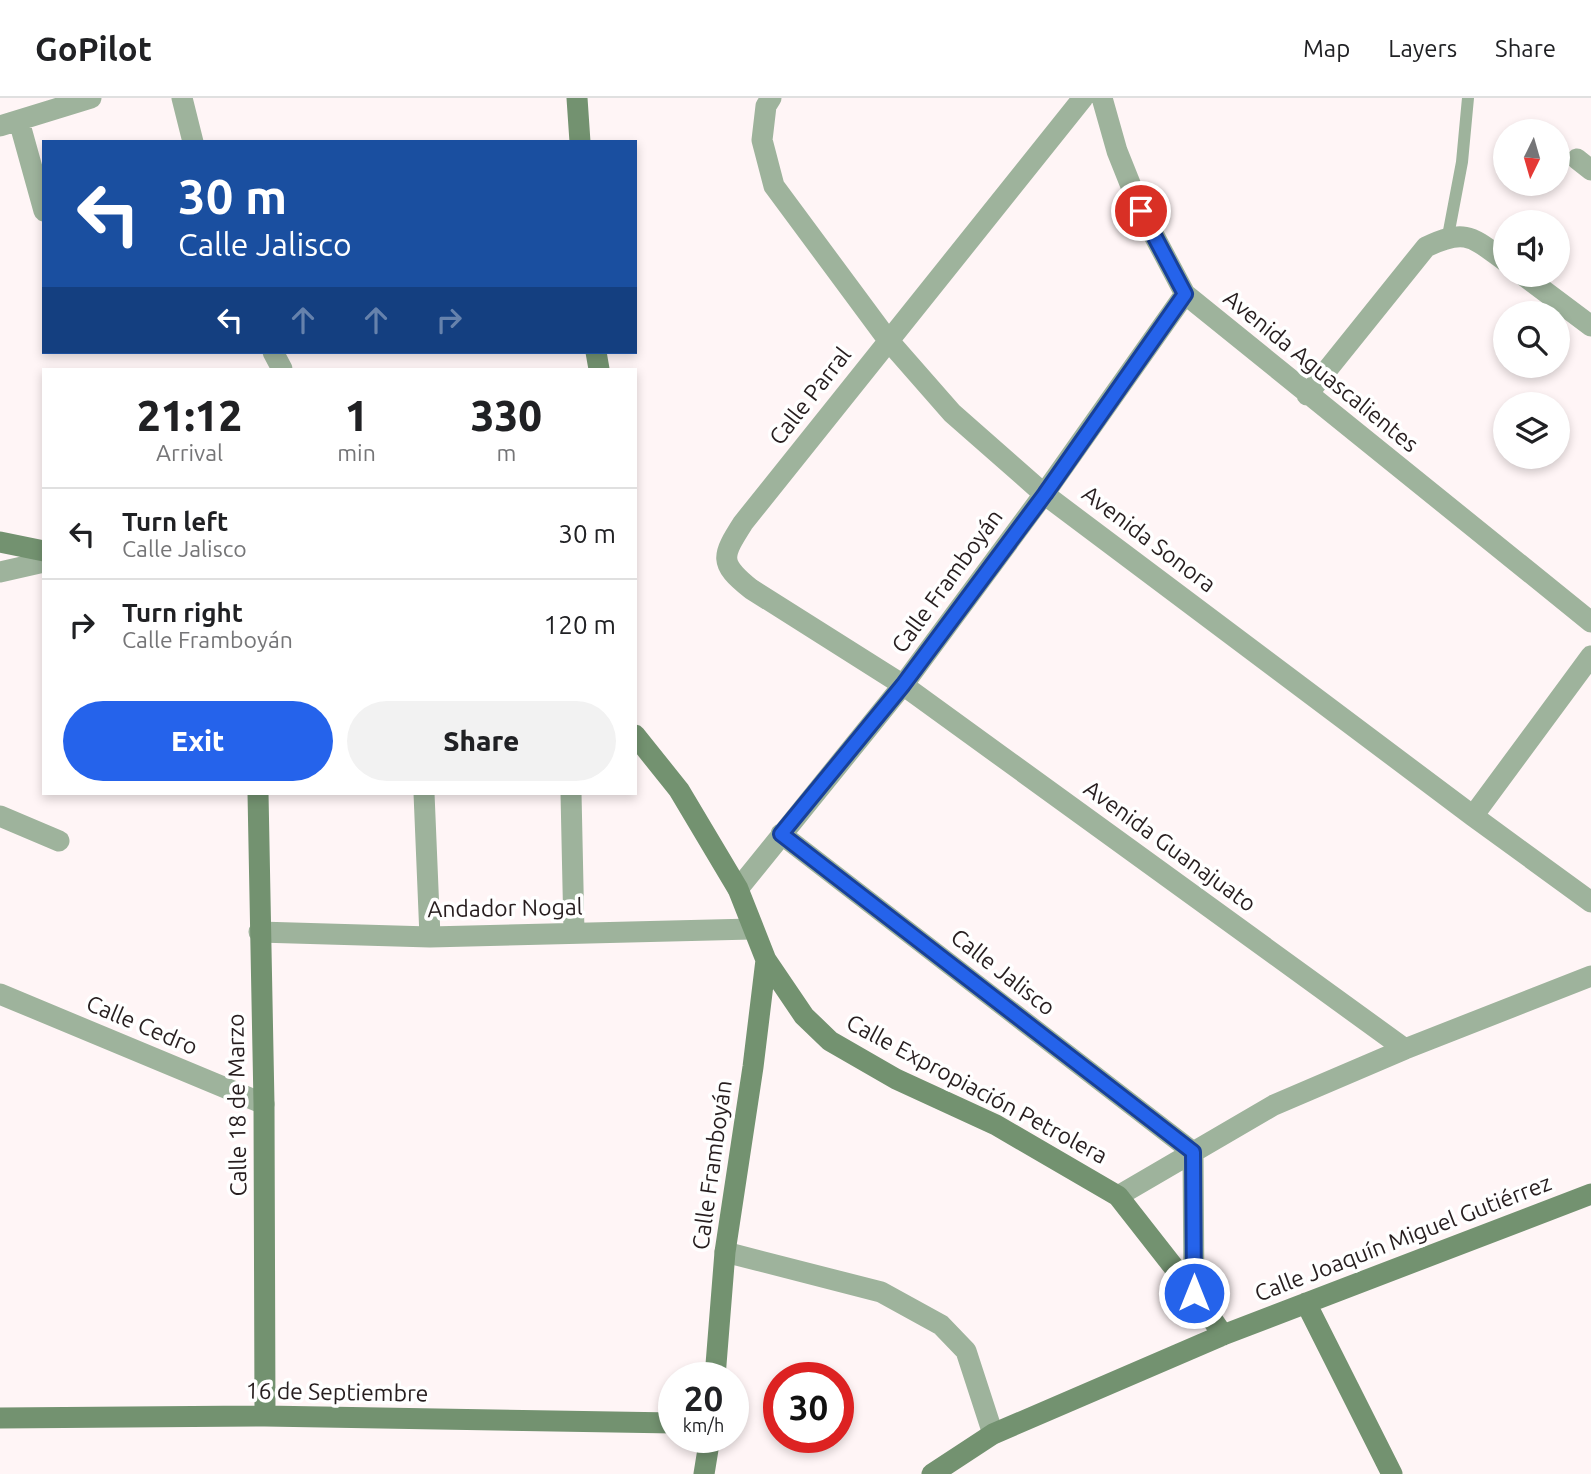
<!DOCTYPE html>
<meta charset="utf-8">
<style>
:root{--surface:#fff;--page:#f2f2f2;--text:#202124;--muted:#757577;--line:#e0e0e0;--accent:#2563eb}
body{margin:0;font-family:Ubuntu,sans-serif;background:var(--page);color:var(--text);height:100vh;display:flex;flex-direction:column;font-size:26px;white-space:nowrap}
*{box-sizing:border-box;margin:0}
p{font-size:23px;color:var(--muted)}
.icon{flex:none;width:38px;height:38px;fill:none;stroke:currentColor;stroke-width:2;stroke-linecap:round;stroke-linejoin:round}
.map{position:relative;flex:1;overflow:hidden}
.panel{position:absolute;left:42px;top:270px;width:595px;height:427px;display:flex;flex-direction:column;background:var(--surface);border-radius:0px;box-shadow:0 4px 10px #0003}
.panel>*{flex:none}
.guide{position:absolute;left:42px;top:42px;width:595px;height:214px;border-radius:0px;box-shadow:0 4px 10px #0003;background:#1a4fa0;color:#fff;overflow:hidden}
.needle{width:46px;rotate:185deg}
.buttons{position:absolute;left:1493px;top:21px;display:grid;gap:14px}
.buttons a{display:grid;place-items:center;width:77px;height:77px;border-radius:50%;background:var(--surface);box-shadow:0 4px 10px #0003;font-size:35px}
.speed{position:absolute;left:658px;top:1264px;display:flex;gap:14px;font-size:35px;font-weight:700;text-align:center}
.speed>*{display:grid;place-content:center;width:91px;height:91px;border-radius:50%;background:var(--surface);box-shadow:0 4px 10px #0003;line-height:1}
.speed small{font-size:18px;font-weight:400}
.speed .limit{border:10px solid #d22;background:#fff;color:#111}
.pin{position:absolute;display:grid;place-items:center;width:60px;height:60px;color:#fff;margin:-30px;border:4px solid #fff;border-radius:50%;box-shadow:0 2px 7px #0007}
.me{position:absolute;width:77px;margin:-38px;rotate:0deg;stroke-linejoin:round;filter:drop-shadow(0 0 5px #0008)}
.turn{display:flex;align-items:center;gap:24px;height:147px;padding:0 21px;font-size:32px}
.turn .icon{width:91px;height:91px;stroke-width:2.5}
.turn b{display:block;font-size:49px;line-height:60px}
.lanes{display:flex;align-items:center;height:66px;padding:0 21px;background:#0003;justify-content:center;gap:35px;direction:ltr}
.lanes .off{opacity:.35}
.eta{display:flex;justify-content:space-evenly;align-items:center;height:119px;text-align:center}
.eta b{font-size:42px;font-weight:800;line-height:49px}
.primary-button{display:flex;gap:14px;margin-top:auto;padding:14px 21px}
.primary-button a{flex:1;height:80px;border-radius:42px;background:var(--accent);color:#fff;font-size:28px;font-weight:800;line-height:80px;text-align:center}
.primary-button a+a{background:var(--page);color:var(--text)}
ul{padding:0;list-style:none}
li{display:flex;align-items:center;gap:21px;height:91px;padding:0 21px;border-top:2px solid var(--line)}
li div{flex:1}
li b{display:block;font-size:26px}
li em{font-style:normal}
header{display:flex;align-items:center;gap:42px;box-sizing:border-box;height:98px;padding:0 35px;background:var(--surface);border-bottom:2px solid var(--line)}
header strong{font-size:33px}
nav{display:flex;gap:38px;margin-inline-start:auto;font-size:24px}
.map>svg:first-child{display:block}
.lines{fill:none;stroke-linecap:round;stroke-linejoin:round}
.lane{stroke:#9eb39c;stroke-width:12}
.street{stroke:#9eb39c;stroke-width:21}
.secondary{stroke:#739270;stroke-width:21}
.route-casing{stroke:#184099;stroke-width:18}
.route{stroke:#2563eb;stroke-width:12}
.labels{text-anchor:middle;stroke-width:7;stroke-linejoin:round;paint-order:stroke}
.street-label{font-size:23px;fill:#271e1f;stroke:#fff}
</style>
<header>
<strong>GoPilot</strong>
<nav><a>Map</a><a>Layers</a><a>Share</a></nav>
</header>
<div class="map">
<svg width="1591" height="1376" viewBox="0 0 1591 1376">
<rect width="100%" height="100%" fill="#fff5f6"/>
<g class="lines">
<path class="lane" d="M1448,138L1462,64L1468,0"/>
<path class="street" d="M182,0L193,44
M771,0L766,8L762,42L774,88L888,242L952,315L1044,396L1473,718L1591,804
M1083,0L743,425C722,458 718,465 751,491L903,587L1405,951
M1102,0L1117,53L1141,113L1185,196L1591,524
M19,23L44,113
M0,28L91,0
M1577,61L1591,72
M1523,177L1591,228
M273,254L282,271
M1307,297L1426,149C1466,130 1472,139 1505,163
M0,474L44,464
M424,695L430,839
M571,695L574,835
M0,718L59,743
M1473,718L1591,558
M781,736L1193,1054L1194,1195
M738,791L903,587L1044,396L1185,196
M259,834L430,839L752,831
M0,896L264,1006
M1118,1098L1274,1007L1405,951L1591,878
M725,1154L881,1194L941,1227L966,1253L993,1336"/>
<path class="secondary" d="M577,0L580,44
M596,254L599,271
M0,444L44,453
M635,637L679,692L738,791L766,862L804,918L830,943L896,981L996,1027L1118,1098L1194,1195L1223,1237
M258,695L264,1006L265,1318
M1306,1205L1392,1376
M715,1279L725,1154L753,969L766,862
M0,1320L265,1318L674,1325
M704,1376L710,1339
M932,1376L993,1336L1223,1237L1591,1096"/>
</g>
<g class="lines">
<defs>
<path id="route" d="M1141,113L1185,196L1045,396L903,587L781,736L1193,1054L1194,1195"/>
</defs>
<use href="#route" class="route-casing"/>
<use href="#route" class="route"/>
</g>
<g class="labels">
<g class="street-label">
<text transform="translate(1321 273) rotate(39)" y="8">Avenida Aguascalientes</text>
<text transform="translate(810 298) rotate(-52)" y="8">Calle Parral</text>
<text transform="translate(1149 441) rotate(37)" y="8">Avenida Sonora</text>
<text transform="translate(947 483) rotate(-54)" y="8">Calle Framboyán</text>
<text transform="translate(1170 748) rotate(36)" y="8">Avenida Guanajuato</text>
<text transform="translate(505 810) rotate(-1)" y="8">Andador Nogal</text>
<text transform="translate(1003 874) rotate(38)" y="8">Calle Jalisco</text>
<text transform="translate(142 927) rotate(23)" y="8">Calle Cedro</text>
<text transform="translate(977 991) rotate(28)" y="8">Calle Expropiación Petrolera</text>
<text transform="translate(237 1007) rotate(-91)" y="8">Calle 18 de Marzo</text>
<text transform="translate(712 1067) rotate(-82)" y="8">Calle Framboyán</text>
<text transform="translate(1403 1140) rotate(-21)" y="8">Calle Joaquín Miguel Gutiérrez</text>
<text transform="translate(337 1294) rotate(1)" y="8">16 de Septiembre</text>
</g>
</g>
</svg>
<div class="buttons">
<a><svg class="needle" viewBox="-14 -14 28 28"><path d="M0-13l5 13h-10z" fill="#e53935"/><path d="M0 13l5-13h-10z" fill="#757577"/></svg></a>
<a><svg class="icon" aria-label="sound" viewBox="0 0 24 24"><path d="M4 9h4l5-4v14l-5-4H4zM17 9q2 3 0 6"/></svg></a>
<a><svg class="icon" aria-label="search" viewBox="0 0 24 24"><circle cx="10" cy="10" r="6"/><path d="M15 15l6 6"/></svg></a>
<a><svg class="icon" aria-label="layers" viewBox="0 0 24 24"><path d="M12 4l9 5-9 5-9-5zM3 14l9 5 9-5"/></svg></a>
</div>
<div class="speed"><div>20<small>km/h</small></div><div class="limit">30</div></div>
<div class="pin" style="left:1141px;top:113px;background:#d93025"><svg class="icon" aria-label="arrive" viewBox="0 0 24 24"><path d="M6 21V4h12l-3 4 3 4H6"/></svg></div>
<svg class="me" style="left:1194px;top:1195px" viewBox="-20 -20 40 40"><circle r="17" fill="#2563eb" stroke="#fff" stroke-width="3"/><path d="M0-11L8 9 0 5-8 9z" fill="#fff"/></svg>
<div class="guide">
<div class="turn"><svg class="icon" aria-label="left" viewBox="0 0 24 24"><path d="M17 20v-9H6M10 6l-5 5 5 5"/></svg><div><b>30 m</b>Calle Jalisco</div></div>
<div class="lanes"><svg class="icon" aria-label="left" viewBox="0 0 24 24"><path d="M17 20v-9H6M10 6l-5 5 5 5"/></svg><svg class="icon off" aria-label="ahead" viewBox="0 0 24 24"><path d="M12 20V5M6 11l6-6 6 6"/></svg><svg class="icon off" aria-label="ahead" viewBox="0 0 24 24"><path d="M12 20V5M6 11l6-6 6 6"/></svg><svg class="icon off" aria-label="right" viewBox="0 0 24 24"><path d="M7 20v-9h11M14 6l5 5-5 5"/></svg></div>
</div>
<section class="panel">
<div class="eta">
<div><b>21:12</b><p>Arrival</p></div>
<div><b>1</b><p>min</p></div>
<div><b>330</b><p>m</p></div>
</div>
<ul>
<li><svg class="icon" aria-label="left" viewBox="0 0 24 24"><path d="M17 20v-9H6M10 6l-5 5 5 5"/></svg><div><b>Turn left</b><p>Calle Jalisco</p></div><em>30 m</em></li>
<li><svg class="icon" aria-label="right" viewBox="0 0 24 24"><path d="M7 20v-9h11M14 6l5 5-5 5"/></svg><div><b>Turn right</b><p>Calle Framboyán</p></div><em>120 m</em></li>
</ul>
<div class="primary-button"><a>Exit</a><a>Share</a></div>
</section>
</div>
